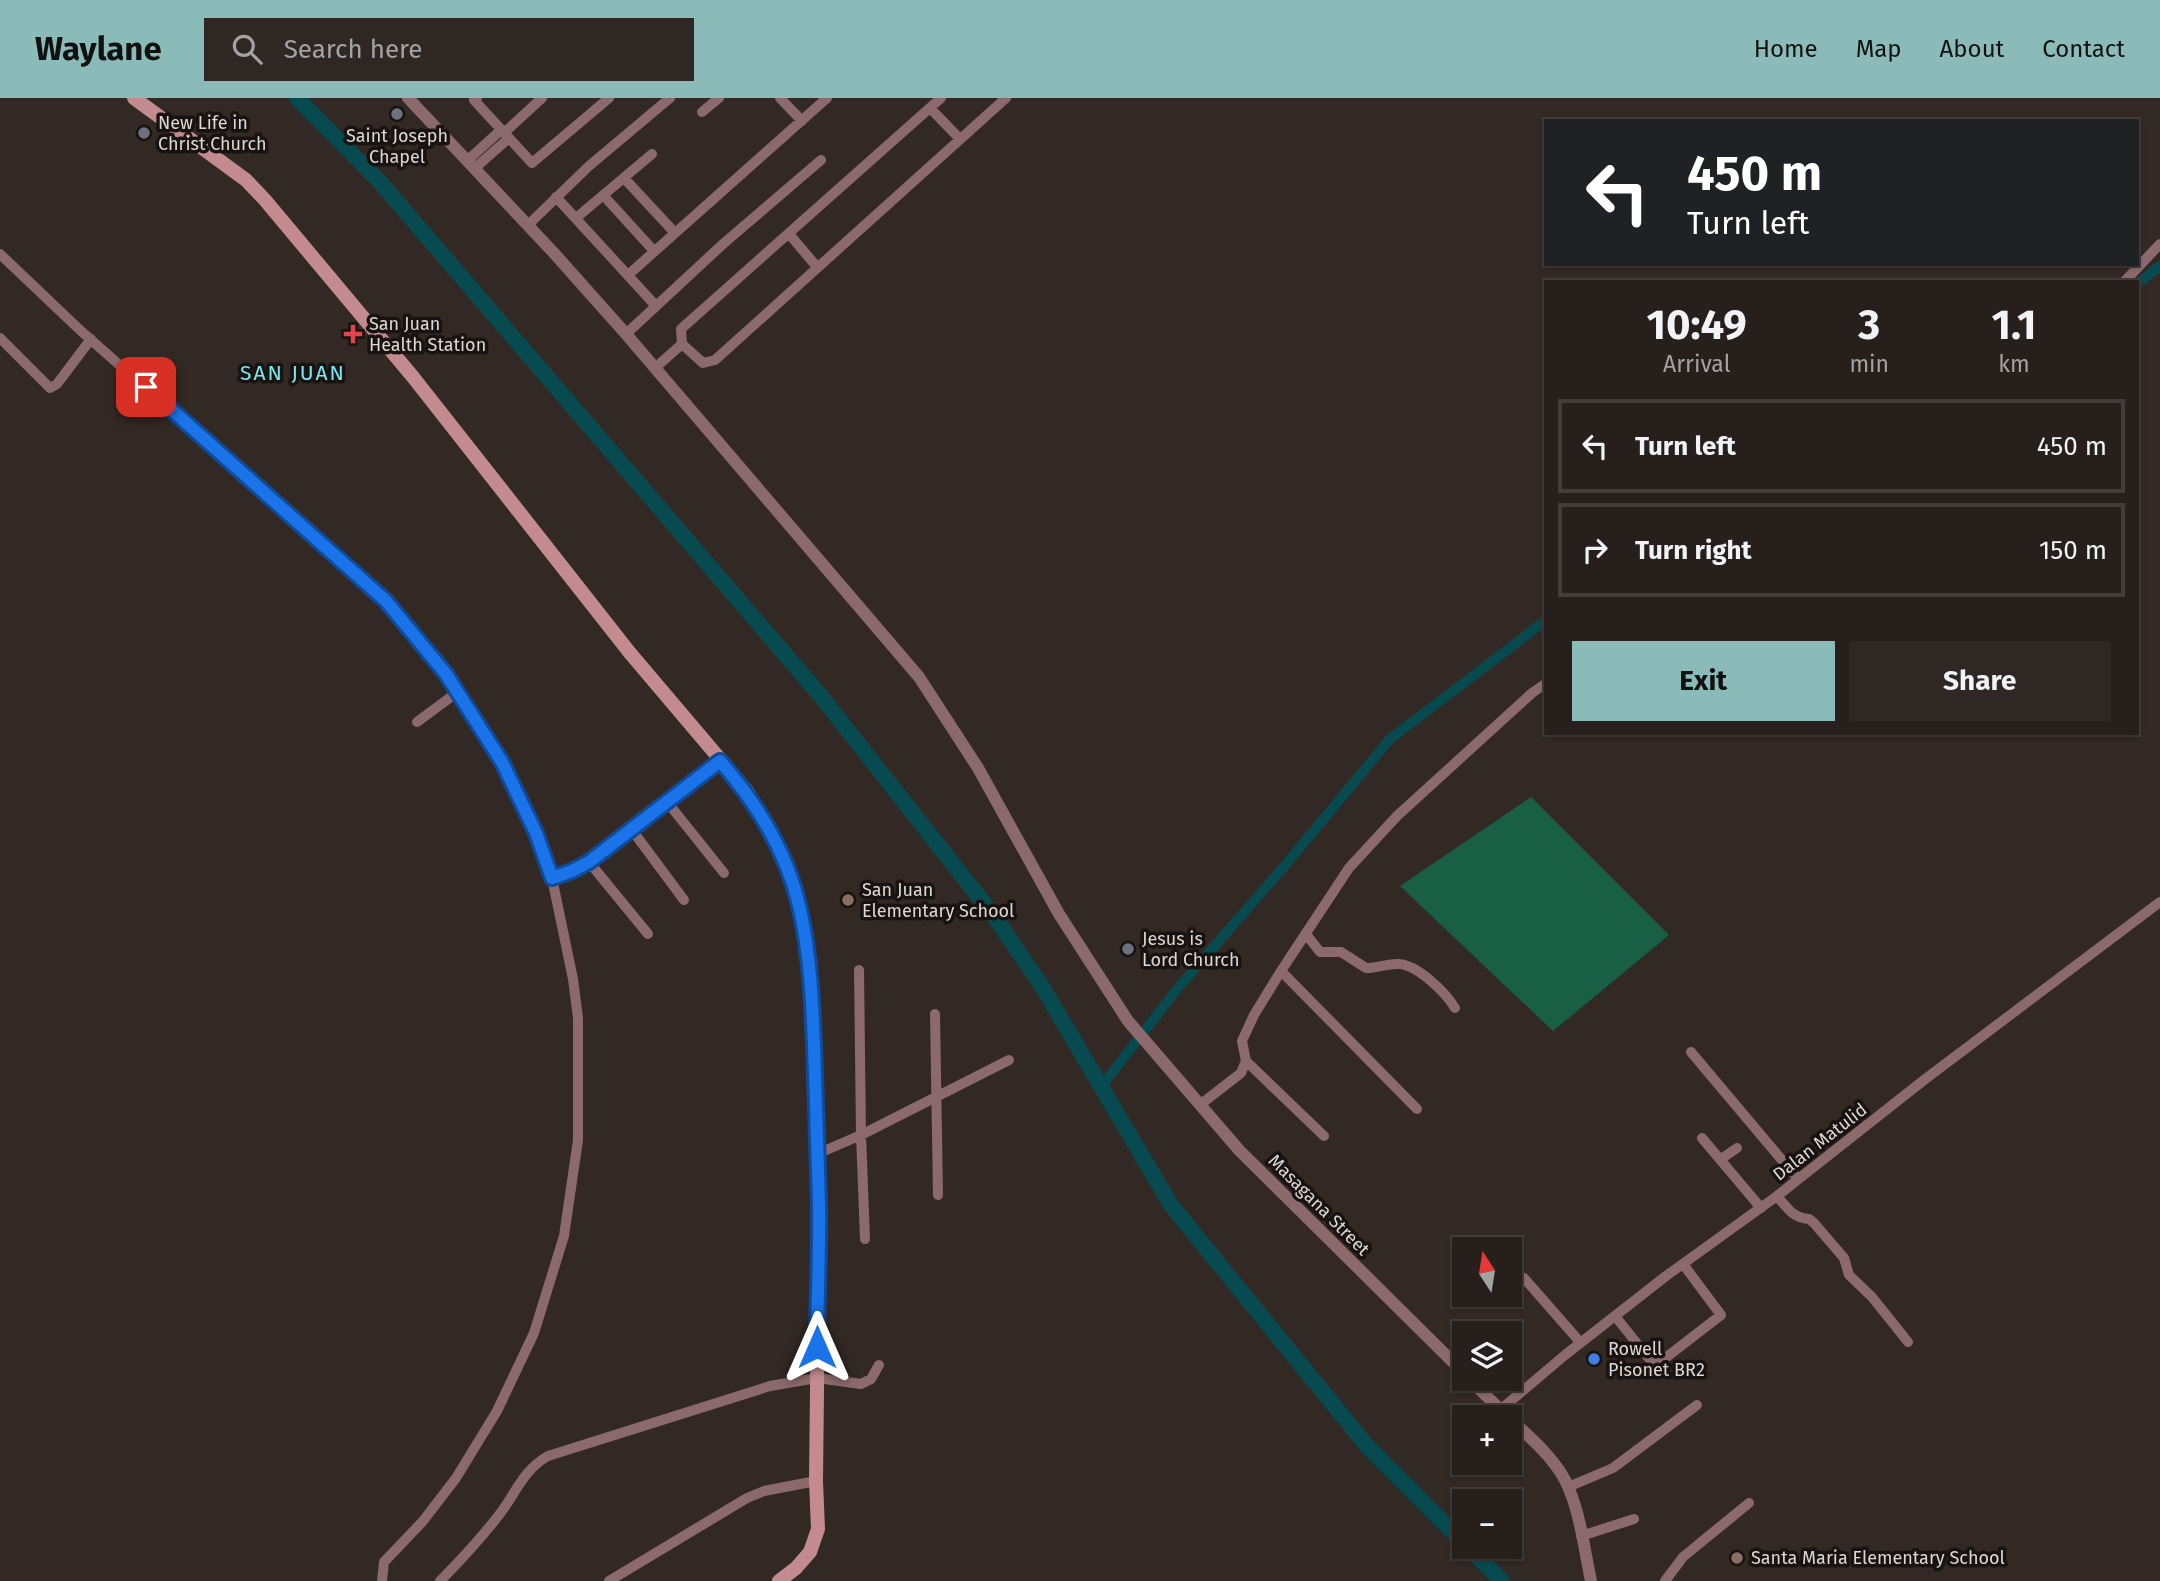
<!DOCTYPE html>
<meta charset="utf-8">
<style>
:root{--surface:#261f1b;--page:#2e2724;--text:#f1f3f6;--muted:#a4a2a3;--line:#423d3a;--accent:#8bbbb9}
body{margin:0;font-family:"Fira Sans",sans-serif;background:var(--page);color:var(--text);height:100vh;display:flex;flex-direction:column;font-size:26px;white-space:nowrap}
*{box-sizing:border-box;margin:0}
p{font-size:23px;color:var(--muted)}
.icon{flex:none;width:38px;height:38px;fill:none;stroke:currentColor;stroke-width:2;stroke-linecap:round;stroke-linejoin:round}
.map{position:relative;flex:1;overflow:hidden}
.drawer{position:absolute;left:1544px;top:182px;width:595px;height:455px;display:flex;flex-direction:column;background:var(--surface);border-radius:0px;box-shadow:0 2px 5px #0004,0 0 0 2px var(--line)}
.drawer>*{flex:none}
.banner{position:absolute;left:1544px;top:21px;width:595px;height:147px;border-radius:0px;box-shadow:0 2px 5px #0004,0 0 0 2px var(--line);background:#202124;color:#fff;overflow:hidden}
.needle{width:46px;rotate:348deg}
.controls{position:absolute;left:1452px;top:1139px;display:grid;gap:14px}
.controls a{display:grid;place-items:center;width:70px;height:70px;border-radius:0px;background:var(--surface);box-shadow:0 2px 5px #0004,0 0 0 2px var(--line);font-size:35px}
.pin{position:absolute;display:grid;place-items:center;width:60px;height:60px;color:#fff;margin:-30px;border-radius:14px;box-shadow:0 4px 10px #0006}
.me{position:absolute;width:77px;margin:-38px;rotate:0deg;stroke-linejoin:round;filter:drop-shadow(0 0 5px #0008)}
.turn{display:flex;align-items:center;gap:24px;height:147px;padding:0 28px;font-size:32px}
.turn .icon{width:91px;height:91px;stroke-width:2.5}
.turn b{display:block;font-size:49px;line-height:60px}
.eta{display:flex;justify-content:space-evenly;align-items:center;height:119px;text-align:center}
.eta b{font-size:42px;font-weight:700;line-height:49px}
.button{display:flex;gap:14px;margin-top:auto;padding:14px 28px}
.button a{flex:1;height:80px;border-radius:0px;background:var(--accent);color:#111;font-size:28px;font-weight:700;line-height:80px;text-align:center}
.button a+a{background:var(--page);color:var(--text)}
ul{padding:0;list-style:none}
li{display:flex;align-items:center;gap:21px;height:94px;margin:0 14px 10px;padding:0 14px;border:4px solid var(--line);border-radius:0px}
li div{flex:1}
li b{display:block;font-size:26px}
li em{font-style:normal}
header{display:flex;align-items:center;gap:42px;box-sizing:border-box;height:98px;padding:0 35px;background:var(--accent);color:#111}
header strong{font-size:33px}
nav{display:flex;gap:38px;margin-inline-start:auto;font-size:24px}
.search{width:490px;height:63px;background:var(--page);display:flex;align-items:center;gap:18px;box-sizing:border-box;padding:0 24px;border-radius:0px;color:var(--muted);font-size:26px}
.map>svg:first-child{display:block}
.forest{fill:#195f45}
.lines{fill:none;stroke-linecap:round;stroke-linejoin:round}
.canal{stroke:#074a50;stroke-width:10}
.river{stroke:#074a50;stroke-width:16}
.minor{stroke:#8c696c;stroke-width:10}
.tertiary{stroke:#8c696c;stroke-width:12}
.secondary{stroke:#c38b90;stroke-width:14}
.route-casing{stroke:#114b97;stroke-width:18}
.route{stroke:#1a73e8;stroke-width:12}
.worship-dot{fill:#6b7280;stroke:#181311;stroke-width:2.5}
.health-dot{fill:#e0444e;stroke:#181311;stroke-width:2.5}
.education-dot{fill:#8d6e63;stroke:#181311;stroke-width:2.5}
.shop-dot{fill:#3f7fe0;stroke:#181311;stroke-width:2.5}
.labels{text-anchor:middle;stroke-width:7;stroke-linejoin:round;paint-order:stroke}
.poi-label{font-size:18px;fill:#ded8d4;stroke:#181311;text-anchor:start}
.street-label{font-size:18px;fill:#ded8d4;stroke:#181311}
.quarter-label{font-size:21px;letter-spacing:2px;fill:#7ce7f0;stroke:#181311}
</style>
<header>
<strong>Waylane</strong>
<div class="search"><svg class="icon" aria-label="search" viewBox="0 0 24 24"><circle cx="10" cy="10" r="6"/><path d="M15 15l6 6"/></svg>Search here</div>
<nav><a>Home</a><a>Map</a><a>About</a><a>Contact</a></nav>
</header>
<div class="map">
<svg width="2160" height="1483" viewBox="0 0 2160 1483">
<rect width="100%" height="100%" fill="#332924"/>
<path class="forest" d="M1531,699L1669,837L1553,933L1400,788Z"/>
<g class="lines">
<path class="canal" d="M2137,186L2160,168
M1101,989L1178,890L1282,771L1390,641L1545,523"/>
<path class="river" d="M297,0L380,84L820,597L994,818L1043,890L1171,1107L1367,1348L1465,1446
M1468,1449L1502,1483"/>
<path class="minor" d="M477,0L474,2L532,65L609,0
M780,0L802,23
M941,0L681,231L682,246L703,265L715,262L1006,0
M930,10L959,40
M702,14L719,0
M504,35L542,0
M468,62L501,32
M475,70L509,40
M624,80L675,135
M603,97L654,153
M556,99L656,208
M576,120L652,56
M528,127L589,68L670,0
M790,137L817,169
M0,156L81,233L386,503L446,576L502,664L536,735L552,780L573,881L578,920V1042L564,1138L534,1235L497,1313L456,1380L423,1423L384,1464L382,1483
M628,177L827,0
M2124,184L2160,146
M626,236L723,146L821,62
M0,240L50,290L57,286L91,241
M655,270L682,246
M417,624L459,593
M668,705L724,775
M632,732L684,802
M589,764L648,836
M552,780L572,773L589,764L720,663
M1306,836L1320,854H1341L1366,870C1378,870 1389,865 1399,866C1418,867 1446,895 1455,910
M859,872L861,1037L865,1141
M1281,873L1417,1011
M935,916L938,1097
M1691,954L1798,1081
M1246,963L1324,1038
M1201,1006L1241,975L1246,963L1242,943L1254,917L1281,873L1349,770L1397,718L1532,595L1545,586
M1702,1040L1761,1110
M817,1056L861,1037L1009,962
M1721,1061L1737,1050
M1777,1098C1787,1110 1793,1120 1809,1121L1814,1125L1844,1160L1849,1177L1872,1199L1908,1244
M1524,1180L1580,1244
M1615,1218L1655,1268L1721,1217L1683,1166
M1500,1312L1565,1257L1666,1178L1777,1098L1924,982L2160,804
M1568,1389L1613,1370L1697,1307
M1581,1438L1634,1421
M440,1483C461,1462 481,1440 499,1417C516,1395 523,1372 548,1358L770,1288L817,1280L861,1286L871,1281L879,1267
M609,1483L747,1400L764,1393L816,1383
M1665,1483L1683,1459L1749,1405"/>
<path class="tertiary" d="M408,0L553,154L626,236L919,579L978,670L1059,816L1128,923L1239,1052L1465,1276
M1469,1281L1509,1320
M1510,1321C1529,1338 1553,1359 1565,1382C1580,1412 1584,1450 1591,1483"/>
<path class="secondary" d="M134,0L246,82L265,102L413,279L630,555L747,693L769,730L786,770L799,804L808,851L814,943L819,1107L816,1383L818,1431L810,1454L796,1470L779,1483"/>
</g>
<g class="lines">
<defs>
<path id="route" d="M146,289L386,503L446,576L502,664L536,735L552,780L572,773L589,764L720,663C756,704 786,753 799,807C812,862 813,920 815,976C816,1019 818,1062 819,1105C820,1153 817,1201 817,1249"/>
</defs>
<use href="#route" class="route-casing"/>
<use href="#route" class="route"/>
</g>
<g class="worship-dot">
<circle cx="397" cy="16" r="7"/>
<circle cx="144" cy="35" r="7"/>
<circle cx="1128" cy="851" r="7"/>
</g>
<path class="health-dot" d="M349.5 225.5h7v7h7v7h-7v7h-7v-7h-7v-7h7z"/>
<g class="education-dot">
<circle cx="848" cy="802" r="7"/>
<circle cx="1737" cy="1460" r="7"/>
</g>
<circle class="shop-dot" cx="1594" cy="1261" r="7"/>
<g class="labels">
<g class="poi-label">
<text x="158" y="31">New Life in<tspan x="158" dy="21">Christ Church</tspan></text>
<text x="397" y="44" text-anchor="middle">Saint Joseph<tspan x="397" dy="21">Chapel</tspan></text>
<text x="369" y="232">San Juan<tspan x="369" dy="21">Health Station</tspan></text>
<text x="862" y="798">San Juan<tspan x="862" dy="21">Elementary School</tspan></text>
<text x="1142" y="847">Jesus is<tspan x="1142" dy="21">Lord Church</tspan></text>
<text x="1608" y="1257">Rowell<tspan x="1608" dy="21">Pisonet BR2</tspan></text>
<text x="1751" y="1466">Santa Maria Elementary School</text>
</g>
<g class="street-label">
<text transform="translate(1820 1044) rotate(-38)" y="6">Dalan Matulid</text>
<text transform="translate(1319 1107) rotate(45)" y="6">Masagana Street</text>
</g>
<g class="quarter-label">
<text x="293" y="282">SAN JUAN</text>
</g>
</g>
</svg>
<div class="controls">
<a><svg class="needle" viewBox="-14 -14 28 28"><path d="M0-13l5 13h-10z" fill="#e53935"/><path d="M0 13l5-13h-10z" fill="#a4a2a3"/></svg></a>
<a><svg class="icon" aria-label="layers" viewBox="0 0 24 24"><path d="M12 4l9 5-9 5-9-5zM3 14l9 5 9-5"/></svg></a>
<a>+</a>
<a>−</a>
</div>
<div class="pin" style="left:146px;top:289px;background:#d93025"><svg class="icon" aria-label="arrive" viewBox="0 0 24 24"><path d="M6 21V4h12l-3 4 3 4H6"/></svg></div>
<svg class="me" style="left:817px;top:1249px" viewBox="-20 -20 40 40"><path d="M0-17L14 15 0 8-14 15z" fill="#1a73e8" stroke="#fff" stroke-width="4"/></svg>
<div class="banner">
<div class="turn"><svg class="icon" aria-label="left" viewBox="0 0 24 24"><path d="M17 20v-9H6M10 6l-5 5 5 5"/></svg><div><b>450 m</b>Turn left</div></div>
</div>
<section class="drawer">
<div class="eta">
<div><b>10:49</b><p>Arrival</p></div>
<div><b>3</b><p>min</p></div>
<div><b>1.1</b><p>km</p></div>
</div>
<ul>
<li><svg class="icon" aria-label="left" viewBox="0 0 24 24"><path d="M17 20v-9H6M10 6l-5 5 5 5"/></svg><div><b>Turn left</b></div><em>450 m</em></li>
<li><svg class="icon" aria-label="right" viewBox="0 0 24 24"><path d="M7 20v-9h11M14 6l5 5-5 5"/></svg><div><b>Turn right</b></div><em>150 m</em></li>
</ul>
<div class="button"><a>Exit</a><a>Share</a></div>
</section>
</div>
